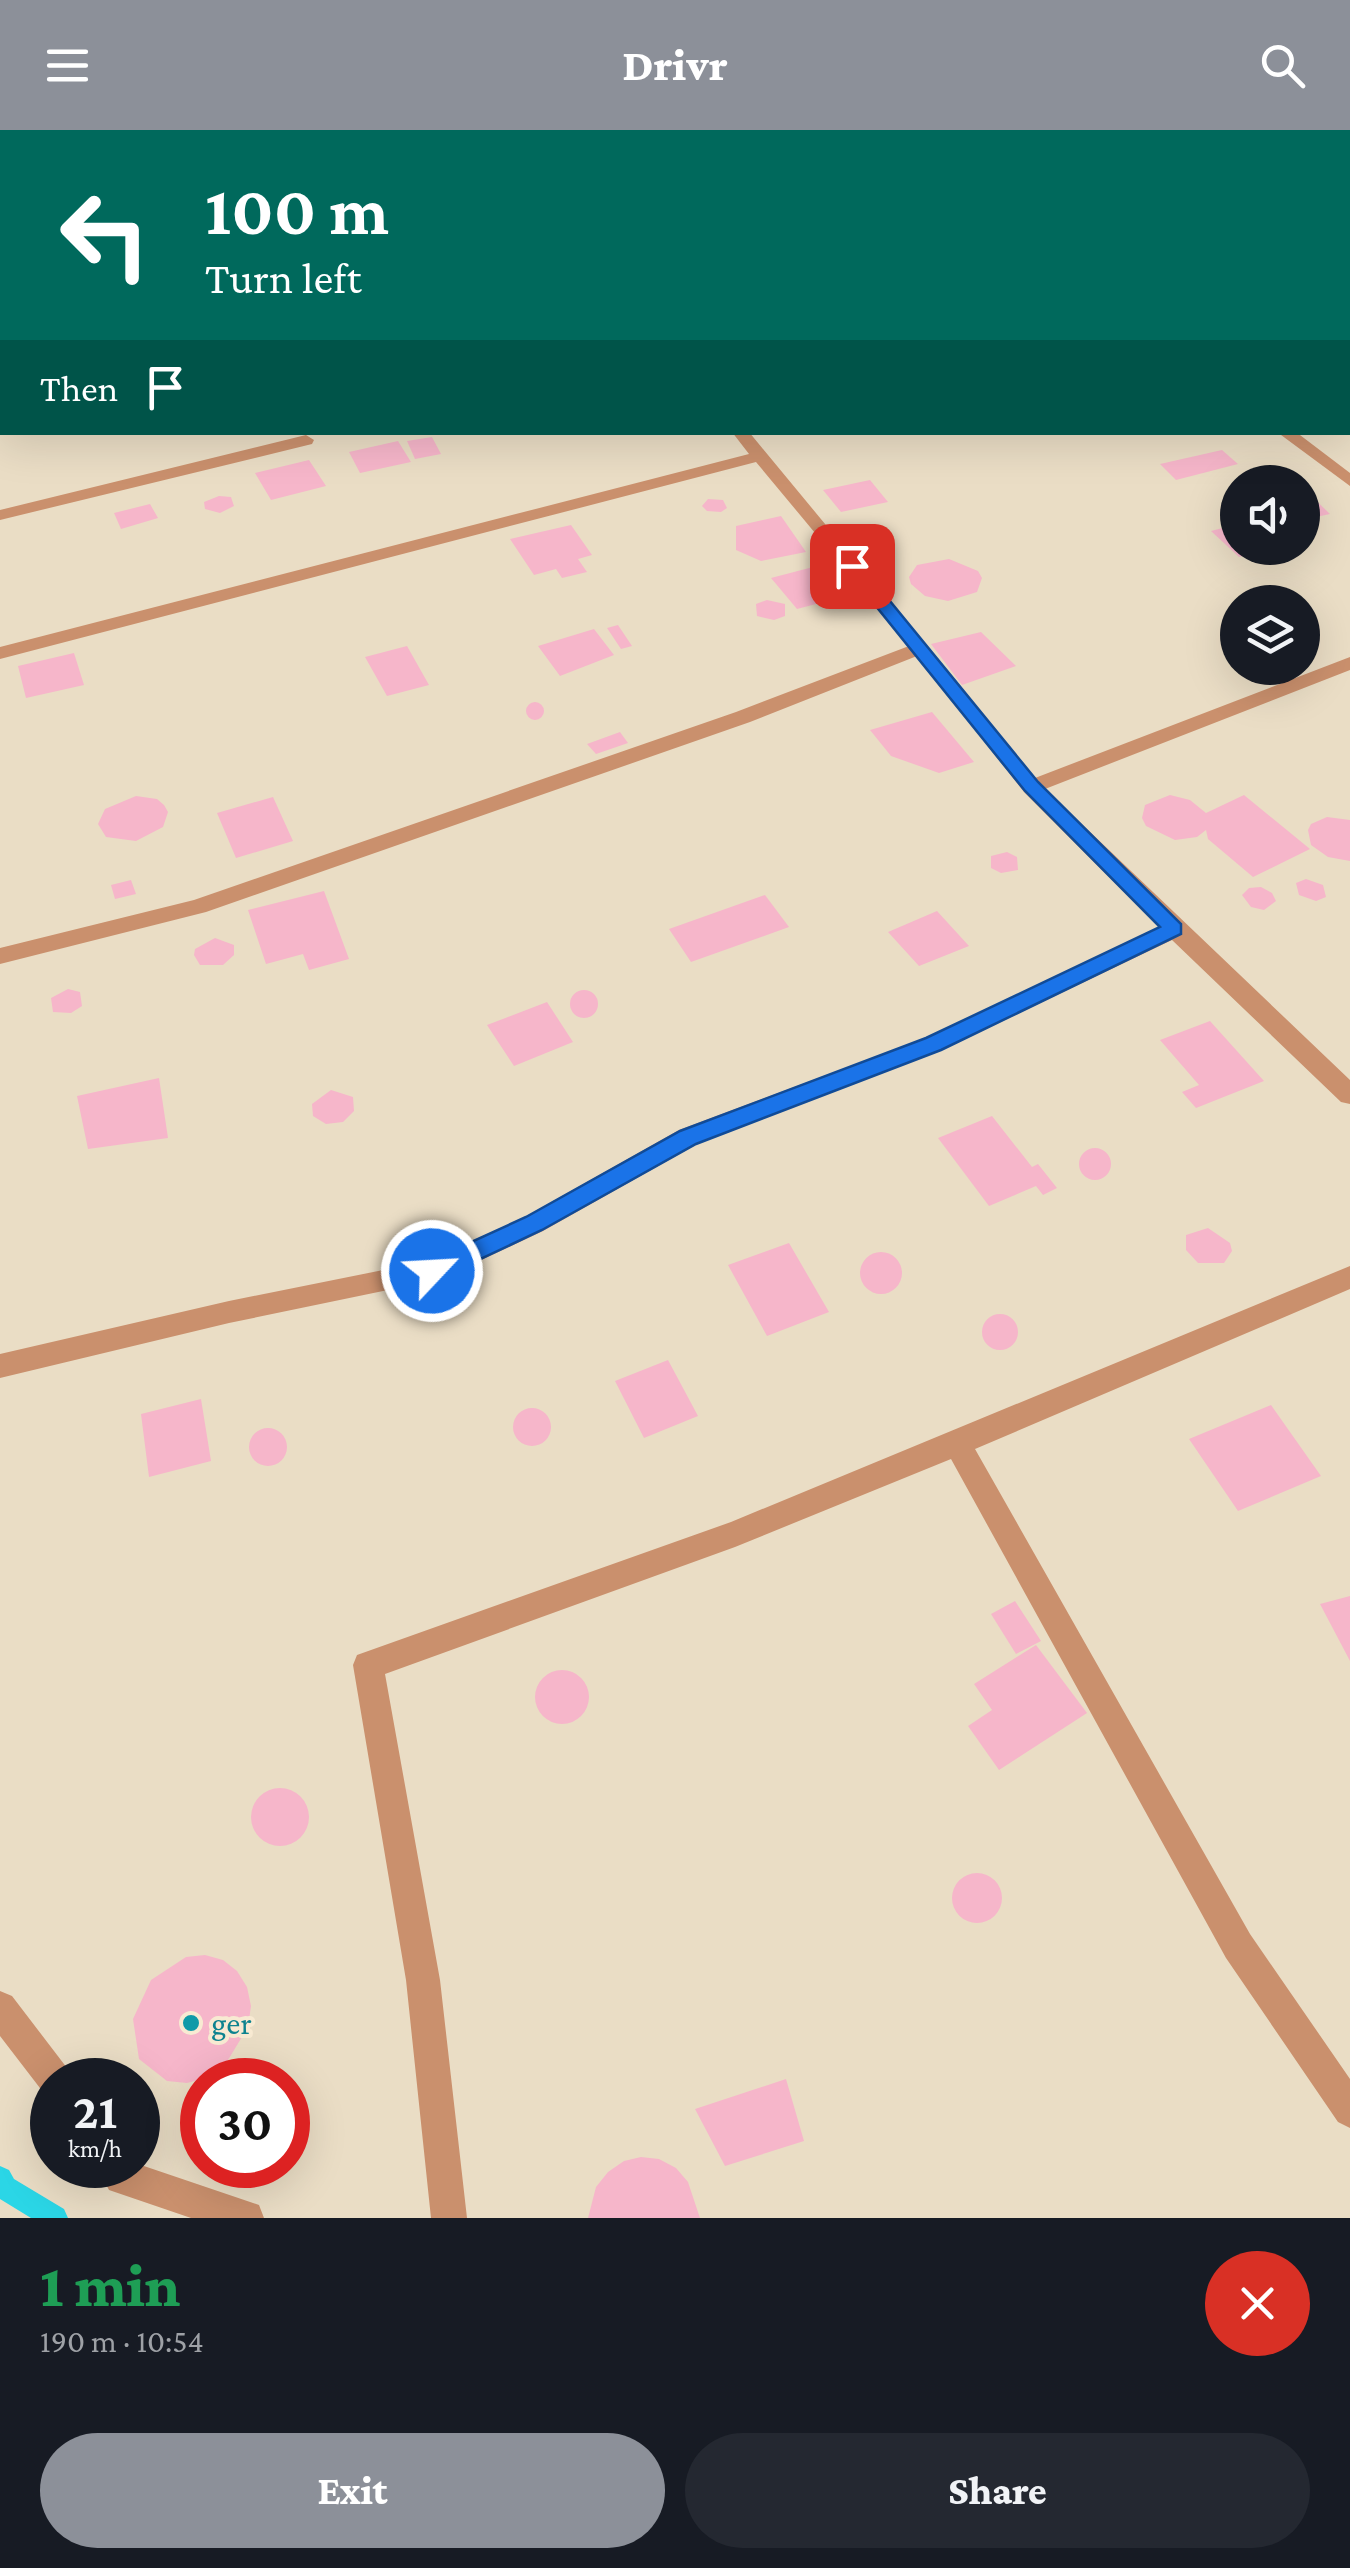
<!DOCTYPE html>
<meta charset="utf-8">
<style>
:root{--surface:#171b24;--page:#242831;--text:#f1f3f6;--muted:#9ea1a6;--accent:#8c9099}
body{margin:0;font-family:"Crimson Pro",serif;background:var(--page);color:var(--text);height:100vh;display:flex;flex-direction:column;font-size:38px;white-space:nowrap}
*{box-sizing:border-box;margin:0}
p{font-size:32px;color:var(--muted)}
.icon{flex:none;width:55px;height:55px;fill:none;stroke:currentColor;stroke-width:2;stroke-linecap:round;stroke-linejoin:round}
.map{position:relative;height:2088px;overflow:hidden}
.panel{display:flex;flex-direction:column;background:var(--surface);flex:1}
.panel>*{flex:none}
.banner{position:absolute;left:0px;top:0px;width:1350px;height:305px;box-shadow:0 10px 40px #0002;background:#00695c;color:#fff;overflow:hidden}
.controls{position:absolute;left:1220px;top:335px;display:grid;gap:20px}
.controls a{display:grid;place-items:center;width:100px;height:100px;border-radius:50%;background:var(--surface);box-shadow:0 10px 40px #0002;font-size:50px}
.speed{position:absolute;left:30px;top:1928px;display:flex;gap:20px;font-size:50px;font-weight:700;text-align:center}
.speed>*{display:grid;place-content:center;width:130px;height:130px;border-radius:50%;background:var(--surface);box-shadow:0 10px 40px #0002;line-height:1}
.speed small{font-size:25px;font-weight:400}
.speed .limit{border:15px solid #d22;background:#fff;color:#111}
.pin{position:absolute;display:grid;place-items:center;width:85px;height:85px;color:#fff;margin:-42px;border-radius:20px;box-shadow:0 5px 15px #0006}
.me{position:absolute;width:110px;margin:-55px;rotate:65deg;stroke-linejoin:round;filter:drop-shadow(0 0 8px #0008)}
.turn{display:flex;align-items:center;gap:35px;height:210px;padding:0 40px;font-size:45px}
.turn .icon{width:130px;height:130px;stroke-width:2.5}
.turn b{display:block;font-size:70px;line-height:85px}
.then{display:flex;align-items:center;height:95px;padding:0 40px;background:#0003;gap:20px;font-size:38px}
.round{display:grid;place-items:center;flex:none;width:105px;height:105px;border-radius:52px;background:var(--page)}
.head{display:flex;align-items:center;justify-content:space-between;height:170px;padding:0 40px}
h1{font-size:60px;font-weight:800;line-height:75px;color:#1e9e55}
.action{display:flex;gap:20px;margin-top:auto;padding:20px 40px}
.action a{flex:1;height:115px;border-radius:60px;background:var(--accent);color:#fff;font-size:40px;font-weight:800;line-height:115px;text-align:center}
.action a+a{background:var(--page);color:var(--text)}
header{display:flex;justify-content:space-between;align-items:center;height:130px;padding:0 40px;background:var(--accent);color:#fff;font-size:45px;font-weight:800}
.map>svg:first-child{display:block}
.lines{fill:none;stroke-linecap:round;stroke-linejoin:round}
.stream{fill:#2bd6e6;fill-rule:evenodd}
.building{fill:#f6b6ca}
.minor{fill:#ca906d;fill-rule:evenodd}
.route{fill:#1a73e8;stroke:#114b97;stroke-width:2.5}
.culture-dot{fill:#0f9aa8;stroke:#f8ead2;stroke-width:4}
.labels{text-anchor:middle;stroke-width:8;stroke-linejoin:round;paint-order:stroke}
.near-culture-label{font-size:32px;fill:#0d838f;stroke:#f8ead2;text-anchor:start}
</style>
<header><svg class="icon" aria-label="menu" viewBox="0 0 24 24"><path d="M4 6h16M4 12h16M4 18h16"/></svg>Drivr<svg class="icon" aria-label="search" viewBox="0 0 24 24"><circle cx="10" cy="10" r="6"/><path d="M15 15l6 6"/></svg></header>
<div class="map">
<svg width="1350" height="2088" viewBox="0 0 1350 2088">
<rect width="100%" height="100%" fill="#eaddc5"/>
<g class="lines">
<path class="stream" d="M0,2036L9,2040L14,2049L64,2079L68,2088H31L0,2069Z"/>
</g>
<path class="building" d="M432,307L441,324L415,329L407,311Z
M398,311L411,332L360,343L349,322Z
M1222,320L1238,334L1176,350L1160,334Z
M309,330L326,356L271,370L255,343Z
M870,350L888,372L841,382L823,360Z
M1302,357L1330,384L1302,390Z
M219,366L231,367L234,376L220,383L205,379L204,372Z
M708,369L723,370L727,378L721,382L707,381L702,376Z
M150,374L158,388L121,399L114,383Z
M781,386L806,422L761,431L736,420V396Z
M1238,394V418L1269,419L1239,427L1211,401Z
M571,395L592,425L578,429L587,442L562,448L556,439L534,445L510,409Z
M949,429L978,441L982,448L977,462L948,471L925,466L911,454L909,447L917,435Z
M813,437L839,468L797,479L771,448Z
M767,470L785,474V486L774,490L757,486L756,474Z
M618,495L632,516L621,519L607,498Z
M594,499L614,525L560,546L538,516Z
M981,502L1016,536L962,555L931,514Z
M407,516L429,555L387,566L365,527Z
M74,523L84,555L26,568L18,536Z
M526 581a9 9 0 1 1 18 0a9 9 0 1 1-18 0Z
M932,582L974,632L939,643L891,626L870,600Z
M620,602L628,613L596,624L587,614Z
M1170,665L1190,670L1206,683L1244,665L1310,719L1253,747L1208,709L1206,700L1197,707L1175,710L1146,696L1142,688L1145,675Z
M136,666L157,669L164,675L168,682L163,697L136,711L106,707L98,694L105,679Z
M273,667L293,711L236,728L217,683Z
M1327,687L1350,690V731L1328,727L1311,715L1308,700L1311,694Z
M1007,722L1017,727L1018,740L1001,743L991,738V726Z
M1306,749L1323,755L1326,767L1316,771L1299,765L1296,753Z
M131,750L136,764L115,769L111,755Z
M1261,757L1272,763L1276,771L1264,780L1251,777L1242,765L1249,758Z
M324,761L349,829L309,840L303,824L266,834L248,780Z
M765,765L789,797L691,832L669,799Z
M937,781L969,816L919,836L888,802Z
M215,808L234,815V825L223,835H200L194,825L195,819Z
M68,859L80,862L82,876L71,883L53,882L51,868Z
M570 874a14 14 0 1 1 28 0a14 14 0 1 1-28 0Z
M547,872L573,912L514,936L487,895Z
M1210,891L1264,951L1196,978L1182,962L1199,955L1160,910Z
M159,948L168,1008L88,1019L77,966Z
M331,960L353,967L354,981L343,992L326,994L313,986L312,974Z
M992,986L1032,1037L1038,1034L1057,1058L1043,1065L1036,1056L989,1076L938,1008Z
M1079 1034a16 16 0 1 1 32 0a16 16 0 1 1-32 0Z
M1208,1098L1230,1113L1232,1121L1224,1133H1198L1186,1120V1105Z
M789,1113L829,1182L767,1206L728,1135Z
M860 1143a21 21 0 1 1 42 0a21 21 0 1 1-42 0Z
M982 1202a18 18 0 1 1 36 0a18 18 0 1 1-36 0Z
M668,1230L698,1286L644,1308L615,1251Z
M201,1269L211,1331L149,1347L141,1284Z
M1271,1275L1321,1346L1238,1381L1189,1309Z
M513 1297a19 19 0 1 1 38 0a19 19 0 1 1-38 0Z
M249 1317a19 19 0 1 1 38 0a19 19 0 1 1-38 0Z
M1350,1466V1531L1320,1474Z
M1015,1471L1041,1511L1016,1524L991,1484Z
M1036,1515L1087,1583L999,1640L968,1596L992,1580L974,1554Z
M535 1567a27 27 0 1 1 54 0a27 27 0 1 1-54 0Z
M251 1687a29 29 0 1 1 58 0a29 29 0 1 1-58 0Z
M952 1768a25 25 0 1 1 50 0a25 25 0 1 1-50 0Z
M205,1825L223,1830L237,1841L247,1857L251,1876L248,1897L225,1935L206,1948L187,1953L167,1951L139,1929L133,1889L151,1850L186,1827Z
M786,1949L804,2011L725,2036L695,1979Z
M641,2027L659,2029L676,2038L688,2052L700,2088H588L596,2057L608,2042L624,2031Z"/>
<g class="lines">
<path class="minor" d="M488,0H502L504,2H490Z
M886,0H901L903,2H888Z
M1097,0H1112L1114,2H1099Z
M1348,167L1350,168V179L1348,178Z
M0,199H2V209H0Z
M732,302H749L1035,648L1350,527V540L1045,659L1350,950V974L1341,972L1172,810L942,920L697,1014L543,1101L441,1149L229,1193L0,1248V1224L229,1171L428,1131L525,1087L679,1000L926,908L1159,797L1024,662L917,526L750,592L206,782L0,834V818L194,770L736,582L909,516L756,332L0,529V517L749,324Z
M1277,302H1296L1350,343V356Z
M306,305L314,310L312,314L0,390V380Z
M1350,1136V1159L975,1319L1250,1804L1350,1949V1998L1338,1992L1226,1828L951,1329L735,1417L385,1544L440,1850L467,2088H431L406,1850L353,1535L357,1525L731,1392Z
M0,1861L12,1866L67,1938L72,1950H52V1966L43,1962L0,1906Z
M138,2034L259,2075L264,2088H191L109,2060L96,2035Z"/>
</g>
<path class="route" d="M846,432H858L1038,652L1181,794V804L941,920L696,1014L542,1100L440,1148H423L420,1141L423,1134L526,1087L680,1001L926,908L1160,797L1025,661L846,439Z"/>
<circle class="culture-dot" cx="191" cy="1893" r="10"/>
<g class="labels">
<g class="near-culture-label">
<text x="211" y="1904">ger</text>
</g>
</g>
</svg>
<div class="controls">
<a><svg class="icon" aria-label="sound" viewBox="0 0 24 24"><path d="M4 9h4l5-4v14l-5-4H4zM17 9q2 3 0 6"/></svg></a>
<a><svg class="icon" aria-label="layers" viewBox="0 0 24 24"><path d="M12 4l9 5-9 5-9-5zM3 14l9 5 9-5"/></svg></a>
</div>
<div class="speed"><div>21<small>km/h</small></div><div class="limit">30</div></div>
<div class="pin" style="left:852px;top:436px;background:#d93025"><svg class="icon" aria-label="arrive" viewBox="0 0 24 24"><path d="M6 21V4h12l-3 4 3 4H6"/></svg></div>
<svg class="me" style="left:432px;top:1141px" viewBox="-20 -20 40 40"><circle r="17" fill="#1a73e8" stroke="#fff" stroke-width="3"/><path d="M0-11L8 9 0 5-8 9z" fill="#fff"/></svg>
<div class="banner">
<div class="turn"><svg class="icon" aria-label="left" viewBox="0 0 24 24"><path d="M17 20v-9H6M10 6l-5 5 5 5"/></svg><div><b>100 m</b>Turn left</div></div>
<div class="then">Then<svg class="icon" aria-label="arrive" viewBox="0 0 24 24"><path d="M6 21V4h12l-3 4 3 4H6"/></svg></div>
</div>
</div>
<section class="panel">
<div class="head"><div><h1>1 min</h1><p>190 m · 10:54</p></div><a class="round" style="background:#d93025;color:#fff"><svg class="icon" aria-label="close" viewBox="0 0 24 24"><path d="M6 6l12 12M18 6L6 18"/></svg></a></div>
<div class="action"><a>Exit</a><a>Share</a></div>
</section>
